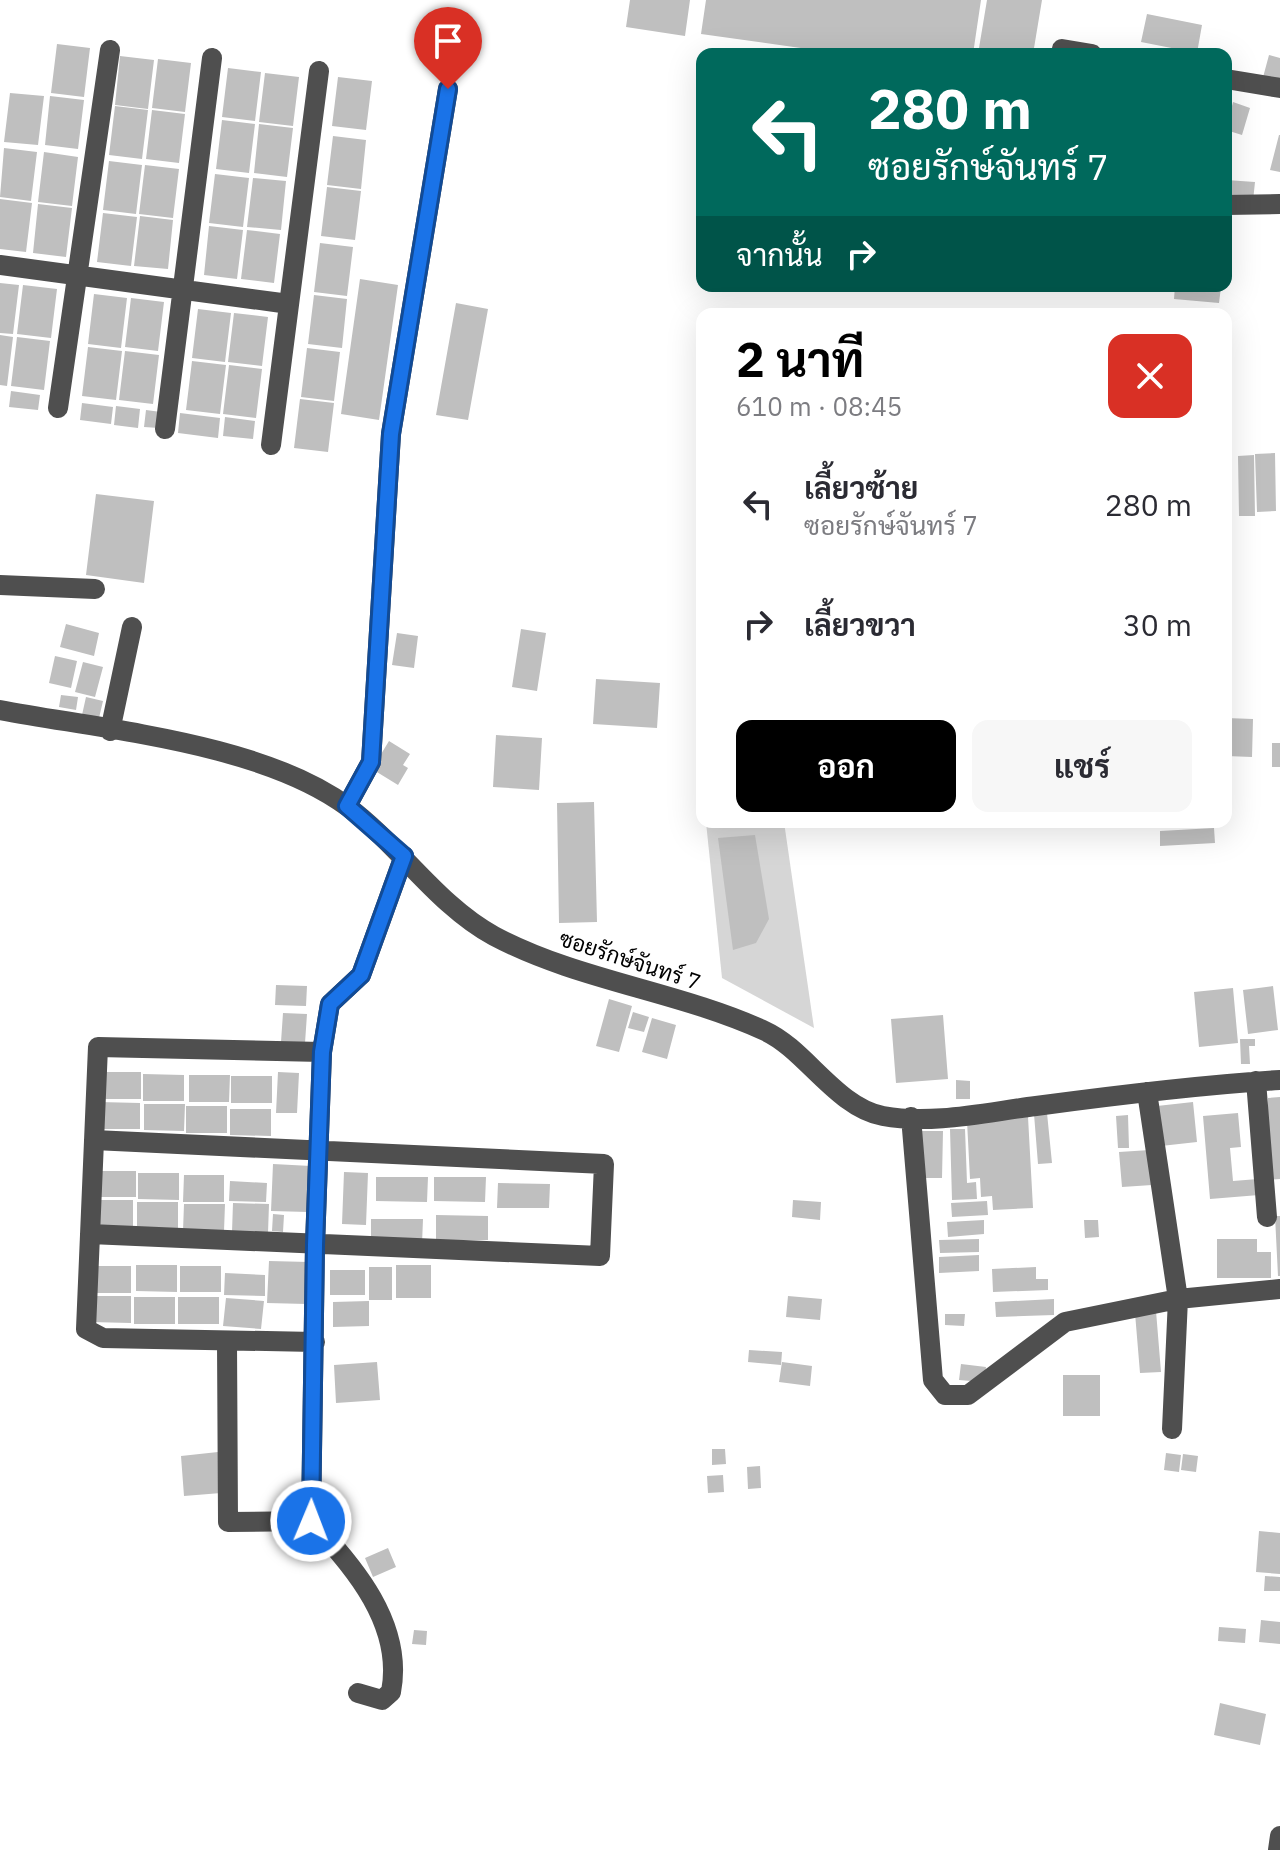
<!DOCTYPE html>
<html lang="th">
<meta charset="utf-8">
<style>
:root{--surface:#fff;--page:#f7f7f7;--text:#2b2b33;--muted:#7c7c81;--accent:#000}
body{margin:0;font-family:"IBM Plex Sans",Sarabun,sans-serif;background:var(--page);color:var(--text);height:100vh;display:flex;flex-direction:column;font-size:30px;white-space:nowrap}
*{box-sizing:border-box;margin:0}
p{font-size:26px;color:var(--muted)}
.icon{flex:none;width:44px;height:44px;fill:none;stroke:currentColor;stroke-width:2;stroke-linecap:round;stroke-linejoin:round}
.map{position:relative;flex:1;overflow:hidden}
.drawer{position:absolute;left:696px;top:308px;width:536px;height:520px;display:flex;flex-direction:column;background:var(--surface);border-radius:16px;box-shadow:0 8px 32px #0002}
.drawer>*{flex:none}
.hud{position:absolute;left:696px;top:48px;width:536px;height:244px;border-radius:16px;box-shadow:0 8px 32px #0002;background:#00695c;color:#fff;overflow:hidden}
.pin{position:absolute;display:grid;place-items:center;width:68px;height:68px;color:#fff;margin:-82px -34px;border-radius:50% 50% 50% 0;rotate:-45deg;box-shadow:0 0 8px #0007}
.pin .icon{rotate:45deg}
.me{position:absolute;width:88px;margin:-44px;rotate:1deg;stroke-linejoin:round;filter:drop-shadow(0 0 6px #0008)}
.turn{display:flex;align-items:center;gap:28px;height:168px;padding:0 40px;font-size:36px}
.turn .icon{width:104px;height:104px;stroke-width:2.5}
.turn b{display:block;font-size:56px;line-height:68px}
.then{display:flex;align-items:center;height:76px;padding:0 40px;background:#0003;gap:16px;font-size:30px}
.round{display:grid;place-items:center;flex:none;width:84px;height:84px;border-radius:16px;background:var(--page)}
.headline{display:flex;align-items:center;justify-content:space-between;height:136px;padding:0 40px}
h1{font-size:48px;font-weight:700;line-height:60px;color:var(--accent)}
.button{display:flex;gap:16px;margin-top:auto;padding:16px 40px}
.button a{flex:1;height:92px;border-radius:16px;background:var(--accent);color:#fff;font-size:32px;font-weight:700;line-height:92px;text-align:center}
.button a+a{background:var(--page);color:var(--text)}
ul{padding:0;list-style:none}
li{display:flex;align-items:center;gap:24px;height:120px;padding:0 40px}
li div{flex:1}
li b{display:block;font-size:30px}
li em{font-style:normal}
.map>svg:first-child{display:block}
.green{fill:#d6d6d6}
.building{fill:#bfbfbf}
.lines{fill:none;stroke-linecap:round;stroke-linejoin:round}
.minor{stroke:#4f4f4f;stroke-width:20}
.route-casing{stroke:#114b97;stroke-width:20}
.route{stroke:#1a73e8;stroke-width:14}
.labels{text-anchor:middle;stroke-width:6;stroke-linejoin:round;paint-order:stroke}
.street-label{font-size:22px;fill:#000;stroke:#fff}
</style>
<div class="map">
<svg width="1280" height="1850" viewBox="0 0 1280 1850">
<rect width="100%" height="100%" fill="#fff"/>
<path class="green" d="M706,822H784L814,1028L722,978Z"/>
<path class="building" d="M630,0H690L685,36L626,27Z
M706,0H981L973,54H843L701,34Z
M987,0H1042L1033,54H978Z
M1147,14L1202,25L1197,53L1141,42Z
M57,44L90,48L84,97L51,93Z
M1269,55L1280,58V85L1262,81Z
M120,56L154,60L148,109L115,105Z
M158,59L191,63L185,112L152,108Z
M228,68L261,72L255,121L222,117Z
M265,73L299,77L293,126L259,122Z
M338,77L372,81L366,130L332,126Z
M10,93L44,96L38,145L4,142Z
M50,96L84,100L78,149L45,145Z
M1233,102L1250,108L1242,135L1226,130Z
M115,106L148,110L142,159L109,155Z
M152,110L185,114L179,163L146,159Z
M222,120L255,124L249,173L216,169Z
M259,124L293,128L287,177L254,173Z
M1279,135H1280V172L1270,170Z
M333,136L366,140L361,189L327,185Z
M4,148L37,152L31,201L0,197Z
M44,152L78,157L72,206L38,202Z
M109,161L142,165L136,214L103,210Z
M145,165L179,169L173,218L139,214Z
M215,174L249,178L243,227L209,223Z
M253,178L286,181L281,230L247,227Z
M1226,180L1255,182L1253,201L1226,199Z
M327,187L361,191L355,240L321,236Z
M0,199L32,203L26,252L0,249Z
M38,204L72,208L66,257L33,253Z
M103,213L137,217L131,266L97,262Z
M140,216L173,220L168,269L134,266Z
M209,226L243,230L237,279L204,275Z
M247,230L280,234L274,283L241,279Z
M320,243L353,247L347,296L314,292Z
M360,279L398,285L379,420L341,414Z
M0,283L19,285L13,334L0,333Z
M23,285L57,289L51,338L17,334Z
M1175,286L1221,287L1219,303L1174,299Z
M94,294L127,298L121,348L88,344Z
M314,295L347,299L342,348L308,344Z
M131,298L164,302L158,351L125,347Z
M456,303L488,309L468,420L436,415Z
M198,309L231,313L225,362L192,358Z
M234,313L268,317L262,366L228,362Z
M0,335L13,337L7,386L0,385Z
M17,337L50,341L44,390L11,386Z
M88,347L122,351L116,400L82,396Z
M307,348L340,352L334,401L301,397Z
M125,351L159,355L153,404L119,400Z
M192,361L226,365L220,414L186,410Z
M229,365L262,369L256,418L223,414Z
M11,391L40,395L38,410L9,407Z
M300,399L334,403L328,452L294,448Z
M82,403L113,407L111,424L80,420Z
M116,406L140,409L138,428L114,425Z
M146,410L161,412L159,428L144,427Z
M180,413L220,418L218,438L178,433Z
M225,417L255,421L253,439L223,436Z
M1275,453L1276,511L1257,512L1255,454Z
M1254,455L1255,516H1239L1238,456Z
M96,494L154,501L144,583L86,575Z
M66,624L99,633L94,656L60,647Z
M521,629L546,633L537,691L512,687Z
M397,633L418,636L414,668L392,665Z
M55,656L77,661L71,688L49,683Z
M83,662L103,667L95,697L75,692Z
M596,679L660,683L657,728L593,724Z
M61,695L78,697L76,710L59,707Z
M86,697L103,701L99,718L82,715Z
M1226,718L1253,719L1252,757L1226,756Z
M496,735L542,738L539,790L493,787Z
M389,741L410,754L403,765L408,768L398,785L372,769Z
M1272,743H1280V767H1272Z
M594,802L597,922L559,923L557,803Z
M1214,828L1215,843L1160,846V831Z
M755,835L769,919L756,943L733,950L718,838Z
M276,985L307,986L306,1006L275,1005Z
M1273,986L1278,1030L1248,1034L1243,990Z
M1233,988L1238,1043L1199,1047L1194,992Z
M609,999L632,1006L619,1052L596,1046Z
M633,1012L649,1017L644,1032L628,1028Z
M283,1013L307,1014L305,1043L281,1042Z
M943,1015L948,1079L896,1083L891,1019Z
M652,1018L676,1025L667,1059L642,1052Z
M1240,1039H1255V1046H1249L1250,1064H1241Z
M100,1072H141V1099H100Z
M278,1072L299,1073L297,1113H276Z
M143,1074L184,1075V1101H143Z
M189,1075H230L229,1102H189Z
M231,1076H272V1103H231Z
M956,1080L970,1081V1099H956Z
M1280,1097V1179L1268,1180V1098Z
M99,1102L140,1103V1129H99Z
M1193,1102L1197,1142L1161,1146L1157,1106Z
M144,1104H185L184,1131L144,1130Z
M186,1106H227V1133H186Z
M230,1109H271V1136L230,1135Z
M1047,1113L1052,1163L1038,1164L1034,1114Z
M1238,1113L1241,1147L1230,1148L1233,1181L1258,1179L1259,1195L1210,1199L1203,1116Z
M1128,1115L1129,1148H1118L1116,1116Z
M1028,1117L1033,1208L993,1210L992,1196L981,1197L980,1178L970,1179L967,1121Z
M950,1129H965L967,1183L976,1182L977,1199L952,1200Z
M920,1131H943L942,1178H920Z
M1150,1150L1152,1185L1122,1187L1119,1152Z
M273,1164L311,1166L308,1212L271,1211Z
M95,1171H136V1197H95Z
M344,1172L368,1173L366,1225L342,1224Z
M138,1173H179V1200L138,1199Z
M184,1175H224V1202H183Z
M376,1177H428L427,1202L376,1201Z
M434,1177H486L485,1202L434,1201Z
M230,1181L267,1183L266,1202L229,1201Z
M498,1183L550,1184L549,1208H497Z
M92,1200H133V1227H92Z
M793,1200L821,1202L820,1220L792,1217Z
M987,1201L988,1215L952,1217L951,1203Z
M137,1202H178V1228H137Z
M233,1203L269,1204L268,1233L232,1232Z
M184,1204H225L224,1231H183Z
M273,1214L284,1215L283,1232L272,1231Z
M436,1215L488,1216V1240H436Z
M1275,1216H1280V1276H1278Z
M371,1219H423L422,1244L371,1243Z
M984,1220V1234L948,1237L947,1222Z
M1084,1220H1098L1099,1237L1085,1238Z
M979,1239V1252L940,1253L939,1240Z
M1217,1239H1257V1252H1271V1278H1217Z
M979,1255V1271L939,1273V1257Z
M269,1261L309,1262L307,1304L267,1303Z
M136,1265H177V1292L136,1291Z
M396,1265H431V1298H396Z
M91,1266H131V1293H90Z
M180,1266H221V1292H180Z
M369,1267H392V1300H369Z
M1036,1267V1279H1048V1290L993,1292L992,1269Z
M330,1270H365V1295H330Z
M225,1273L265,1275V1296L224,1295Z
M90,1296H131V1323L90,1322Z
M788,1296L822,1299L820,1320L786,1317Z
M134,1297H175V1324H134Z
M178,1297H219V1324H178Z
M226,1298L264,1301L261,1329L223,1326Z
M1054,1299V1315L996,1317L995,1302Z
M369,1301V1326L333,1327V1302Z
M1156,1311L1161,1372L1140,1373L1135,1313Z
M945,1314H965L964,1326L945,1325Z
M749,1350L782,1352L781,1365L748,1362Z
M377,1362L380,1400L336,1403L334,1365Z
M782,1362L812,1366L810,1386L779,1382Z
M961,1364L986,1367L984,1382L959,1380Z
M1063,1375H1100V1416H1063Z
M712,1449H725L726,1464L712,1465Z
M218,1452L221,1493L184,1496L181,1456Z
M1166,1453L1181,1455L1179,1472L1164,1470Z
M1183,1454L1198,1456L1196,1472L1181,1470Z
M760,1466L761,1488L748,1489L747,1467Z
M723,1475L724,1492L708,1493L707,1476Z
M1259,1531L1280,1533V1574L1256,1572Z
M388,1548L396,1567L373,1577L365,1558Z
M1265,1576L1280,1577V1591H1264Z
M1261,1620L1280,1622V1644L1259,1642Z
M1219,1627L1246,1629L1245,1643L1218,1641Z
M414,1630L427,1631L426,1645L412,1644Z
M1220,1703L1266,1714L1260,1745L1214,1735Z"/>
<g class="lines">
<path class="minor" d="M1062,49L1092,54
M1226,79L1280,88
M1226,205L1280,204
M0,265L289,304
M58,408L110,50
M165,429L212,58
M271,445L319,71
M0,585L95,589
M0,710C105,730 262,743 348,807C399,845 437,905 494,936C579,981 678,991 765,1031C805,1049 836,1107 883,1116C933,1125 987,1112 1036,1106C1118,1095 1198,1085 1280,1080
M110,731L132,627
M347,806L371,762L391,434L448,89
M1256,1081L1267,1217
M1147,1092L1178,1299L1172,1429
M911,1117L933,1380L945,1395H968L1065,1322L1178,1299L1280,1289
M90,1234L600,1256L604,1164L94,1140
M227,1342L228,1522L311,1521
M315,1342L103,1338L86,1329L98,1047L322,1052
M358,1693L382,1700L391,1692C404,1625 354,1566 311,1521L315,1245L322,1052L330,1004L361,975L404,856
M1278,1850L1280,1836"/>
</g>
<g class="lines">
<defs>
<path id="route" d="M311,1521L315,1245L322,1052L330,1004L361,975L404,856L347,806L371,762L391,434L448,89"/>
</defs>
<use href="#route" class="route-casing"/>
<use href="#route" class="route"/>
</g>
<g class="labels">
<g class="street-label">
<text transform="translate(630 960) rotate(18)" y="8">ซอยรักษ์จันทร์ 7</text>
</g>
</g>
</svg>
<div class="pin" style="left:448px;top:89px;background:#d93025"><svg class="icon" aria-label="arrive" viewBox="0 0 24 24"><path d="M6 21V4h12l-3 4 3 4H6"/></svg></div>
<svg class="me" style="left:311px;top:1521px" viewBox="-20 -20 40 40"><circle r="17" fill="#1a73e8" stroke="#fff" stroke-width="3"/><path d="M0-11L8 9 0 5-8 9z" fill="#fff"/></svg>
<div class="hud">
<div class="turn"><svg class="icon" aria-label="left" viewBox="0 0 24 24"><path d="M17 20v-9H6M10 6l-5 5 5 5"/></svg><div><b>280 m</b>ซอยรักษ์จันทร์ 7</div></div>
<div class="then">จากนั้น<svg class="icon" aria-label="right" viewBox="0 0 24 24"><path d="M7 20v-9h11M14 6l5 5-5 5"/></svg></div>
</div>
<section class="drawer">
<div class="headline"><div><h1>2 นาที</h1><p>610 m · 08:45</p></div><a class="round" style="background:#d93025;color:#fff"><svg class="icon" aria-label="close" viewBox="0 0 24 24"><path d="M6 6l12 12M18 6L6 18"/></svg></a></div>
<ul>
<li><svg class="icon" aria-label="left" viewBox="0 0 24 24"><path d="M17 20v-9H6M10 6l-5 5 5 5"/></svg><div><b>เลี้ยวซ้าย</b><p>ซอยรักษ์จันทร์ 7</p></div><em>280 m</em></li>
<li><svg class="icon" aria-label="right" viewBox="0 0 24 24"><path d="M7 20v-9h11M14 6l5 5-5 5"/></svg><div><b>เลี้ยวขวา</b></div><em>30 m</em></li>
</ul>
<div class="button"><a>ออก</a><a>แชร์</a></div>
</section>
</div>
